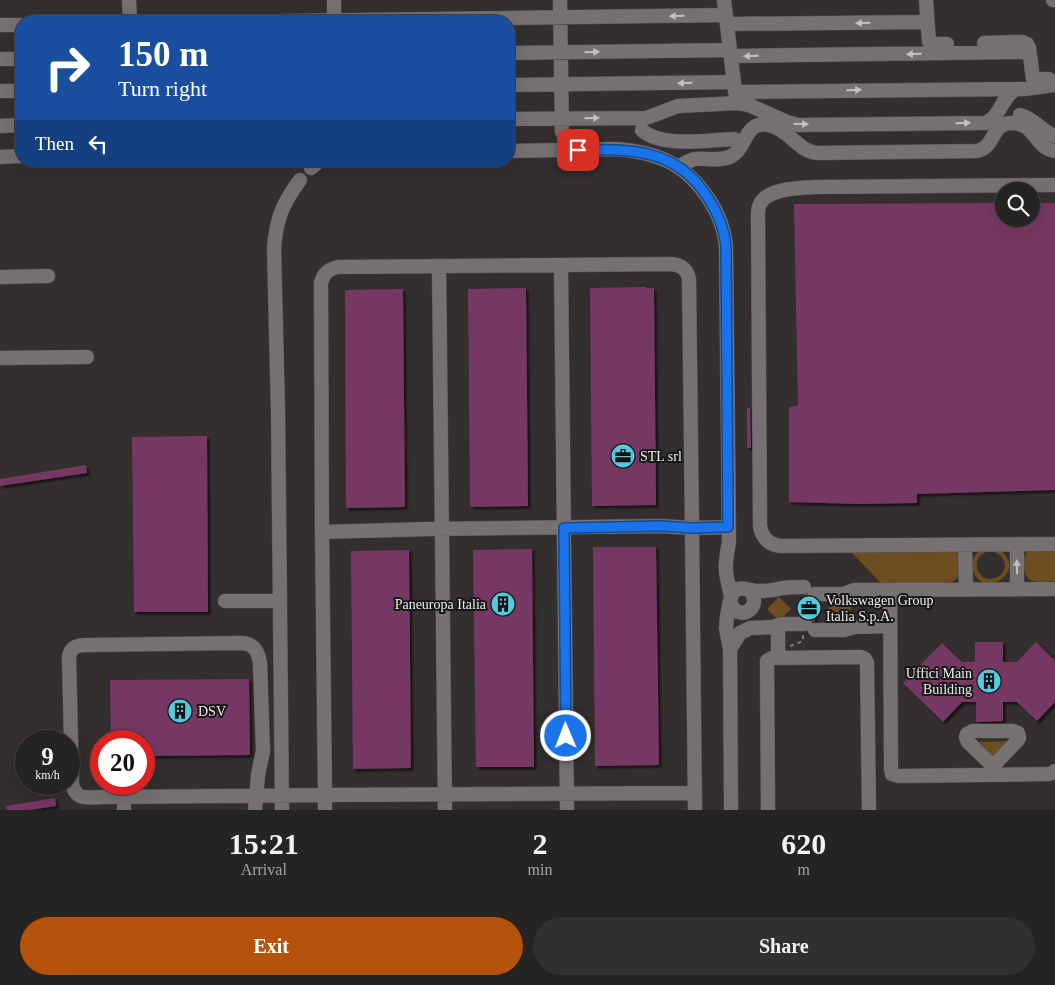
<!DOCTYPE html>
<style>
:root{--surface:#262323;--page:#322f30;--text:#f1f3f6;--muted:#a4a4a6;--line:#424041;--accent:#b45309}
body{margin:0;font-family:"Times New Roman",serif;background:var(--page);color:var(--text);height:100vh;display:flex;flex-direction:column;font-size:19px;white-space:nowrap}
*{box-sizing:border-box;margin:0}
p{font-size:16px;color:var(--muted)}
.icon{flex:none;width:28px;height:28px;fill:none;stroke:currentColor;stroke-width:2;stroke-linecap:round;stroke-linejoin:round}
.map{position:relative;height:810px;overflow:hidden}
.panel{display:flex;flex-direction:column;background:var(--surface);flex:1}
.panel>*{flex:none}
.guide{position:absolute;left:15px;top:15px;width:500px;height:152px;border-radius:20px;box-shadow:0 5px 20px #0002,0 0 0 1px var(--line);background:#1a4fa0;color:#fff;overflow:hidden}
.fabs{position:absolute;left:995px;top:182px;display:grid;gap:10px}
.fabs a{display:grid;place-items:center;width:45px;height:45px;border-radius:50%;background:var(--surface);box-shadow:0 5px 20px #0002,0 0 0 1px var(--line);font-size:25px}
.speed{position:absolute;left:15px;top:730px;display:flex;gap:10px;font-size:25px;font-weight:700;text-align:center}
.speed>*{display:grid;place-content:center;width:65px;height:65px;border-radius:50%;background:var(--surface);box-shadow:0 5px 20px #0002,0 0 0 1px var(--line);line-height:1}
.speed small{font-size:12px;font-weight:400}
.speed .limit{border:8px solid #d22;background:#fff;color:#111}
.pin{position:absolute;display:grid;place-items:center;width:42px;height:42px;color:#fff;margin:-21px;border-radius:10px;box-shadow:0 2px 8px #0006}
.me{position:absolute;width:55px;margin:-28px;rotate:359deg;stroke-linejoin:round;filter:drop-shadow(0 0 4px #0008)}
.turn{display:flex;align-items:center;gap:18px;height:105px;padding:0 20px;font-size:22px}
.turn .icon{width:65px;height:65px;stroke-width:2.5}
.turn b{display:block;font-size:35px;line-height:42px}
.then{display:flex;align-items:center;height:48px;padding:0 20px;background:#0003;gap:10px;font-size:19px}
.eta{display:flex;justify-content:space-evenly;align-items:center;height:85px;text-align:center}
.eta b{font-size:30px;font-weight:600;line-height:35px}
.cta{display:flex;gap:10px;margin-top:auto;padding:10px 20px}
.cta a{flex:1;height:58px;border-radius:30px;background:var(--accent);color:#fff;font-size:20px;font-weight:600;line-height:58px;text-align:center}
.cta a+a{background:var(--page);color:var(--text)}
.map>svg:first-child{display:block}
.green{fill:#6c4e20;fill-rule:evenodd}
.building{fill:#743964;filter:url(#shadow)}
.lines{fill:none;stroke-linecap:round;stroke-linejoin:round}
.minor-tunnel{stroke:#4f4b4b;stroke-width:14;stroke-dasharray:14 7;stroke-linecap:butt}
.minor-casing{stroke:#524e4f;stroke-width:15}
.path{stroke:#7c7979;stroke-width:2;stroke-dasharray:4 4;stroke-linecap:butt}
.minor{stroke:#757171;stroke-width:14}
.oneway{fill:#c3c0c0}
.route-casing{stroke:#114b97;stroke-width:12}
.route{stroke:#1a73e8;stroke-width:9}
.labels{text-anchor:middle;stroke-width:4;stroke-linejoin:round;paint-order:stroke}
.poi-label{font-size:14px;fill:#edebeb;stroke:#191818;text-anchor:start}
</style>
<div class="map">
<svg width="1055" height="810" viewBox="0 0 1055 810">
<defs>
<filter id="shadow"><feDropShadow dx="2.5" dy="2.5" stdDeviation="1" flood-color="#0009"/></filter>
</defs>
<rect width="100%" height="100%" fill="#332f2f"/>
<path class="green" d="M1055,548V581C1040,582 1025,586 1024,566C1024,560 1024,556 1028,551Z
M982,549L1002,551C1027,576 979,599 973,569C971,560 975,554 982,549ZM990,551C999,552 1008,560 1004,570C1002,574 999,577 995,578C977,585 967,555 990,551Z
M849,550L955,551L959,555V576L955,580L949,583H881Z
M840,596L852,608L840,620L828,608Z
M779,597L791,609L779,621L767,609Z
M1012,741L991,758L975,742Z"/>
<path class="building" d="M1004,203V219H1031V203H1055V490L917,494V503L858,504L789,502V407L798,406L794,204Z
M646,287V288H654L656,505L592,506L590,288Z
M526,288L528,506L470,507L468,289Z
M403,289L405,507L346,508L345,290Z
M747,408H750L751,448H747Z
M207,436L208,612H134L132,437Z
M86,465L87,473L0,486V479Z
M593,547H656L659,765L595,766Z
M532,549L534,767H476L473,550Z
M409,550L411,768L353,769L351,551Z
M806,595L810,601L815,603L820,608L815,614V621L813,622L810,617L805,615L799,609L804,603L805,596Z
M975,642H1003V662H1017L1036,642L1055,661V702L1037,721L1017,702H1003V721L976,722V702H962L943,722L903,683L942,643L962,662H975Z
M249,679L250,755L144,756V741H111L110,680Z
M55,798L56,806L29,810H7L6,806Z"/>
<g class="lines">
<path class="minor-tunnel" d="M804,594H815"/>
<defs>
<path id="minor" d="M129,0L130,21
M334,0V21
M560,0L562,132
M724,0L735,91
M926,0L929,42L931,44H947
M1053,0H1055
M283,21L726,15
M727,24L923,22L926,23L927,26
M0,25H21
M984,43L1022,42L1027,44L1029,48L1033,79H1049
M509,53L730,50
M731,56L1025,52L1028,54L1030,57
M0,59H21
M509,85L734,82
M0,91H21
M735,92L1024,89L1055,85
M1020,115C1034,118 1042,132 1055,136
M509,119L645,118L649,117L678,106L738,103L749,105L787,122L798,125L985,123C1001,118 1002,94 1017,89
M0,126L21,125
M642,130C661,148 709,140 734,139
M509,151L613,149C656,151 687,164 710,201C719,215 724,228 726,245L729,542C727,553 725,562 726,572C727,581 730,589 731,598
M0,157L21,156
M678,167C684,164 689,160 695,159C707,158 723,162 733,155C748,146 744,118 772,126C790,131 798,151 817,153L977,151C996,147 990,124 1011,123C1016,123 1021,124 1026,127C1037,135 1040,149 1055,151
M311,168L319,161
M1055,185L817,187C801,188 767,188 760,204C757,209 758,215 758,221L760,526C762,538 769,545 781,546L1055,544
M671,264C681,265 687,269 689,279L692,528L661,526L430,529L322,532L321,283C323,274 328,269 338,267Z
M561,265L567,810
M439,266L445,810
M0,277L48,276
M0,358L87,357
M322,532L325,795L695,793
M1017,544V589
M965,545L966,590
M890,590L891,769L892,774L899,776L1048,774L1052,773L1055,771
M750,591C762,604 745,620 734,609C728,603 730,593 738,589C744,587 750,591 757,591C762,591 767,591 772,590C776,590 780,588 784,588C790,587 797,587 804,587
M815,594H844L854,590L1055,589
M225,601H280
M730,601L727,616L726,628L730,649L731,810
M778,629V658
M815,630H844L854,627L890,626
M730,649L740,633L750,628L773,627L783,624H805
M993,766L1017,741L1019,738L1018,733L1013,731H973L967,734L966,737L968,742L993,766V775
M124,797V810
M255,810L258,775L263,751L260,663C258,651 254,644 242,643L87,645C78,645 70,647 69,657L72,783C75,802 90,797 105,797L325,795V810
M282,810L278,410L274,249C276,220 282,204 300,180
M695,810L692,528L729,527
M768,810L767,661L772,658L861,657L865,659L867,663L869,810"/>
</defs>
<use href="#minor" class="minor-casing"/>
<path class="path" d="M790,646L803,641V635"/>
<use href="#minor" class="minor"/>
</g>
<defs><path id="oneway-solid" d="M-6-.8H1V-3.2L6.5 0L1 3.2V.8H-6Z" transform="scale(1.25)"/></defs>
<g class="oneway">
<use href="#oneway-solid" transform="translate(677 16) rotate(179)"/>
<use href="#oneway-solid" transform="translate(863 23) rotate(179)"/>
<use href="#oneway-solid" transform="translate(592 52) rotate(-1)"/>
<use href="#oneway-solid" transform="translate(914 54) rotate(179)"/>
<use href="#oneway-solid" transform="translate(751 56) rotate(179)"/>
<use href="#oneway-solid" transform="translate(685 83) rotate(179)"/>
<use href="#oneway-solid" transform="translate(854 90) rotate(-1)"/>
<use href="#oneway-solid" transform="translate(592 118) rotate(-1)"/>
<use href="#oneway-solid" transform="translate(963 123) rotate(-1)"/>
<use href="#oneway-solid" transform="translate(801 124) rotate(2)"/>
<use href="#oneway-solid" transform="translate(1017 567) rotate(-91)"/>
</g>
<g class="lines">
<defs>
<path id="route" d="M566,736L564,528L661,526L692,528L728,527L726,245C724,227 718,213 708,198C677,148 631,149 578,150"/>
</defs>
<use href="#route" class="route-casing"/>
<use href="#route" class="route"/>
</g>
<defs>
<symbol id="office-disc" viewBox="-11 -11 22 22"><circle r="9.5" fill="#54cade" stroke="#191818"/><path d="M-6-3h4V-5.5h4V-3h4V5H-6ZM-1-4.5V-3h2v-1.5ZM-6 0V1H6V0Z" fill="#111"/></symbol>
<symbol id="building-disc" viewBox="-11 -11 22 22"><circle r="9.5" fill="#54cade" stroke="#191818"/><path d="M-4-6H4V6H1V3H-1V6H-4ZM-2.5-4.3h1.7v1.8h-1.7ZM.8-4.3h1.7v1.8H.8ZM-2.5-1h1.7V.8h-1.7ZM.8-1h1.7V.8H.8Z" fill="#111"/></symbol>
</defs>
<g fill-rule="evenodd">
<use href="#office-disc" x="609" y="442" width="28" height="28"/>
<use href="#building-disc" x="489" y="590" width="28" height="28"/>
<use href="#office-disc" x="795" y="594" width="28" height="28"/>
<use href="#building-disc" x="975" y="667" width="28" height="28"/>
<use href="#building-disc" x="166" y="697" width="28" height="28"/>
</g>
<g class="labels">
<g class="poi-label">
<text x="640" y="461">STL srl</text>
<text x="826" y="605">Volkswagen Group<tspan x="826" dy="16">Italia S.p.A.</tspan></text>
<text x="486" y="609" text-anchor="end">Paneuropa Italia</text>
<text x="972" y="678" text-anchor="end">Uffici Main<tspan x="972" dy="16">Building</tspan></text>
<text x="198" y="716">DSV</text>
</g>
</g>
</svg>
<div class="fabs">
<a><svg class="icon" aria-label="search" viewBox="0 0 24 24"><circle cx="10" cy="10" r="6"/><path d="M15 15l6 6"/></svg></a>
</div>
<div class="speed"><div>9<small>km/h</small></div><div class="limit">20</div></div>
<div class="pin" style="left:578px;top:150px;background:#d93025"><svg class="icon" aria-label="arrive" viewBox="0 0 24 24"><path d="M6 21V4h12l-3 4 3 4H6"/></svg></div>
<svg class="me" style="left:566px;top:736px" viewBox="-20 -20 40 40"><circle r="17" fill="#1a73e8" stroke="#fff" stroke-width="3"/><path d="M0-11L8 9 0 5-8 9z" fill="#fff"/></svg>
<div class="guide">
<div class="turn"><svg class="icon" aria-label="right" viewBox="0 0 24 24"><path d="M7 20v-9h11M14 6l5 5-5 5"/></svg><div><b>150 m</b>Turn right</div></div>
<div class="then">Then<svg class="icon" aria-label="left" viewBox="0 0 24 24"><path d="M17 20v-9H6M10 6l-5 5 5 5"/></svg></div>
</div>
</div>
<section class="panel">
<div class="eta">
<div><b>15:21</b><p>Arrival</p></div>
<div><b>2</b><p>min</p></div>
<div><b>620</b><p>m</p></div>
</div>
<div class="cta"><a>Exit</a><a>Share</a></div>
</section>
